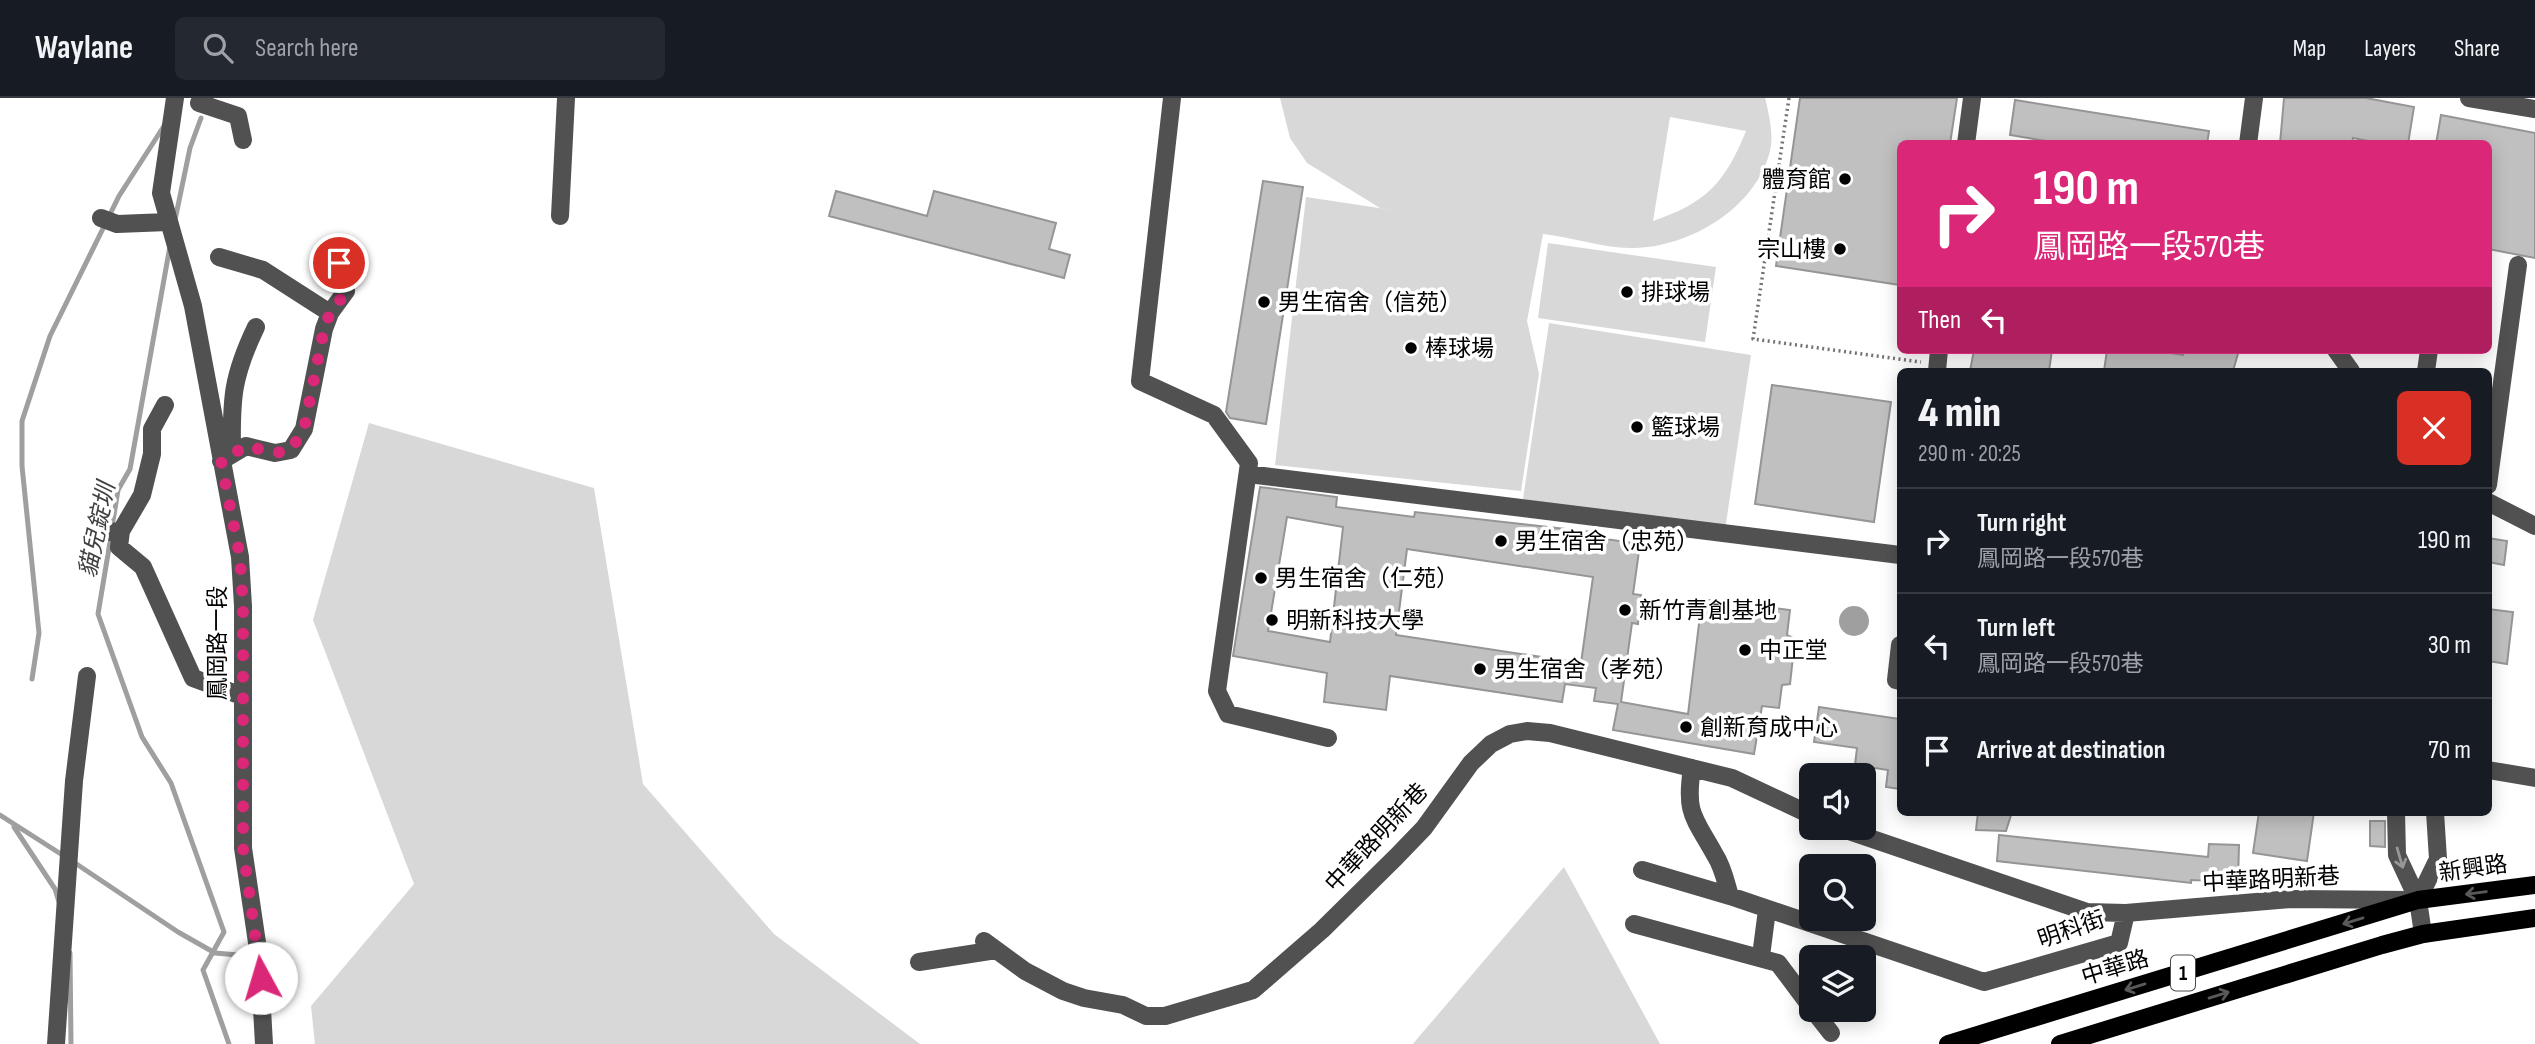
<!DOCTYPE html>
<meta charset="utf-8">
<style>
:root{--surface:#171b24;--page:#242831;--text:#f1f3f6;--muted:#9ea1a6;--line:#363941}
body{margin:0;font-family:"Sofia Sans Condensed","Noto Sans TC",sans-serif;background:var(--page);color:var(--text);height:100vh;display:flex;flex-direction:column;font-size:26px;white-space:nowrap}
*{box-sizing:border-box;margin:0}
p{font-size:23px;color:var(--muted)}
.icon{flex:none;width:38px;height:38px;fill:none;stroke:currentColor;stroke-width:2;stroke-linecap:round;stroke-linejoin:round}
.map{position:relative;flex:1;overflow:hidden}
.details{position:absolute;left:1897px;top:270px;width:595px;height:448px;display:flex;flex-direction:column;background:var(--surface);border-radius:10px;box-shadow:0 4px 18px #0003}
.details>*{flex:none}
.top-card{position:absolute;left:1897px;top:42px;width:595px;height:214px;border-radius:10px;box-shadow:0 4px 18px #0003;background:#db2777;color:#fff;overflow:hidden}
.buttons{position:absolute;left:1799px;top:665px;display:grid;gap:14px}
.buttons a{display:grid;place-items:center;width:77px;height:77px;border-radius:10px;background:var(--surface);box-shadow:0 4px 18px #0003;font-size:35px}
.pin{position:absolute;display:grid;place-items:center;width:60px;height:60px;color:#fff;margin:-30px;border:4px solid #fff;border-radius:50%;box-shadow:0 2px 7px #0007}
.me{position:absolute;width:77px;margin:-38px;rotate:354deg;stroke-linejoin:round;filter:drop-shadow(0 0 5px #0008)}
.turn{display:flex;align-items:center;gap:24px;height:147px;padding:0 21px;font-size:32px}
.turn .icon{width:91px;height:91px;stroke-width:2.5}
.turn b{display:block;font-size:49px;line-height:60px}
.then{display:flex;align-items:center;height:66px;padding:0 21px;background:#0003;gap:14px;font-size:26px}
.round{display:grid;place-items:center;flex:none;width:74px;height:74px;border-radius:10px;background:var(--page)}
.overview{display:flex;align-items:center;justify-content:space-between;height:119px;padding:0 21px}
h1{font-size:42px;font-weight:800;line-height:52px}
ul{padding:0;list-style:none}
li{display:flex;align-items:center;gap:21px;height:105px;padding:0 21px;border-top:2px solid var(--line)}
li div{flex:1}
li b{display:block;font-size:26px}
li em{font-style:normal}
header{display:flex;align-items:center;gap:42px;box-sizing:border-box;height:98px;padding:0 35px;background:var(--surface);border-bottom:2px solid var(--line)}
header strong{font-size:33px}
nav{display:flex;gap:38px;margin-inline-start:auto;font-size:24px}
.search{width:490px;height:63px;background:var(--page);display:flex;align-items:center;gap:18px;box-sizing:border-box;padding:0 24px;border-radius:10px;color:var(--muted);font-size:26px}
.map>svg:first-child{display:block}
.green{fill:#d8d8d8;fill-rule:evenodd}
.water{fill:#9f9f9f}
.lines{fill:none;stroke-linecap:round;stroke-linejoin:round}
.stream{stroke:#9f9f9f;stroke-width:5}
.building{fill:#c0c0c0;stroke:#959595;stroke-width:2;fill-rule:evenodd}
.path{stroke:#737373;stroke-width:3.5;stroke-dasharray:2 3.5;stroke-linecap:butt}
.minor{stroke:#515151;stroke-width:18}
.major{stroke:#000;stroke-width:18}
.oneway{stroke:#979797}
.oneway2{stroke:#595959}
.route{stroke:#db2777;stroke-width:12;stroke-dasharray:0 21.6}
.poi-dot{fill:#000;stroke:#fff;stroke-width:2.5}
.labels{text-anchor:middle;stroke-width:7;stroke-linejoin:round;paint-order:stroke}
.shield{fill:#fff;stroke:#4c4c4c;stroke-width:2}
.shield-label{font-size:21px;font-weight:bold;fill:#000}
.poi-label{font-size:23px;fill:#000;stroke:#fff;text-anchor:start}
.street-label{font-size:23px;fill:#000;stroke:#fff}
.water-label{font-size:24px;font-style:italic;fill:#404040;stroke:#fff}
</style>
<header>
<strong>Waylane</strong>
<div class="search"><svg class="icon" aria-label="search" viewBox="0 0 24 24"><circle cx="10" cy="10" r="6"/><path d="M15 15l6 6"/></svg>Search here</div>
<nav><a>Map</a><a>Layers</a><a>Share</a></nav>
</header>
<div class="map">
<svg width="2535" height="946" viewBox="0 0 2535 946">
<rect width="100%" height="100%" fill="#fff"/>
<path class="green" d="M1280,0H1765C1769,16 1774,37 1770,53C1756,110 1690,149 1634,150C1604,151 1573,139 1543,136L1527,223L1539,276L1521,393L1275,367L1306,99L1412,115L1380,110L1307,65L1290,40ZM1670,19L1746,33C1725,85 1706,105 1653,123Z
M1548,145L1716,169L1705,244L1538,220Z
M1549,225L1751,257L1725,432L1523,401Z
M369,325L594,390L643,686L774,836L920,946H315L311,908L414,786L313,522Z
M1564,769L1660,946H1413L1417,941Z"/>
<path class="water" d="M1839 523a15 15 0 1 1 30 0a15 15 0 1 1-30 0Z"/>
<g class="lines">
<path class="stream" d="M175,122L190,50L201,20
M112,429L118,392L130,371L170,148
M111,438L98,516L142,639L171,685L224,834L203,872L229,946
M32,581L39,535L22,368V323L50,238L119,98L164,28
M0,717L64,758
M14,729L55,791L59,804
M72,763L178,834L215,855L238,857
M70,855L71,946"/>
</g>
<path class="building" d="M1800,0H1957L1950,46H1900V187L1776,168Z
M2284,0H2366L2414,9L2408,46H2383L2353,40L2352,46H2280Z
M2015,2L2209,33L2207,46H2064L2010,37Z
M2441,17L2535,35V160L2488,151V46H2436Z
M1263,83L1303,89L1266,326L1230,320L1226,314Z
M836,93L927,118L934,93L1056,125L1049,151L1070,157L1064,180L829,118Z
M1974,252H2052L2049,273H1970Z
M2107,252H2154L2183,257L2184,252H2239L2233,273H2104Z
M1772,287L1891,304L1874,424L1755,406Z
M1260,389L1337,399L1336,409L1414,419L1415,414L1593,434L1592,439L1640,446L1633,496L1641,497L1638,526L1632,525L1621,604L1688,616L1702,501L1790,512L1787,537L1795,541L1790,586L1782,587L1779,610L1762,608L1754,656L1613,632L1618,606L1594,603L1596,590L1565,586L1562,604L1390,578L1386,612L1324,604L1327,575L1233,558ZM1287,419L1343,429L1330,544L1268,533ZM1407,451L1593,479L1581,565L1396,537Z
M2488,440L2507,443L2504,467L2488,464Z
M2488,511L2513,514L2507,566L2488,563Z
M1819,609L1900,621V691L1886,689L1888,672L1855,667L1857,650L1814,644Z
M1978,714H2012L2006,733L1976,732Z
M2259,714H2314L2307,763L2253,755Z
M2370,723H2385V749L2370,748Z
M1999,737L2208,759L2209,746L2239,747L2238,784L2191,782V785L1997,763Z"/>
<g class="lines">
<path class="path" d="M1789,0L1753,241L1921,264"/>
<path class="minor" d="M175,0L161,95L193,208L240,459L243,508V750L259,858L264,946
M1172,0L1140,283L1214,317L1249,365L1217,593L1228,616L1328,640
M2469,0L2535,11
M199,5L238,18L243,42
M1966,46L1972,0
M2248,46L2254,0
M560,118L566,0
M101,120L117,126L168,124
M219,159L263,172L330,215
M2336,252L2351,273
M1937,273L1939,252
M2426,273L2429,252
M165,307L152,331V356L142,397L121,433L119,449L143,469L193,580L242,598
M232,356C231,301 232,279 256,229
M221,363L246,348L275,355L291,352L304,331L324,231L330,215L346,193L339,165
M1248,376L1900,457
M2488,387L2518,167
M2488,404L2535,428
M96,435L121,433
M1900,547L1896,582L1900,583
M1692,670C1685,716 1694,719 1715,757C1723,769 1726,785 1730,798L1984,884L2119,845L2126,815
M2488,672L2535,680
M2396,714L2397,757L2418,802L2423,836
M1840,730L2087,814L2126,815L2291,801L2411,802
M1642,772L1730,798
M2418,802L2438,761L2435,714
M1634,826L1778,865L1811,909
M984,843L1025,873L1063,893L1084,900L1123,907L1146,918H1165L1253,892L1322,832L1396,759L1424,730L1471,665L1491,646L1510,636L1527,633L1550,635L1732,680L1811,717
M1761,858L1767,812
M919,864L996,852
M1813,912L1831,935
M56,946L74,683L87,578"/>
<path class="major" d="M1948,946L2418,802L2535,787
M2060,946L2382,847L2423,836L2535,820"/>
</g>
<defs><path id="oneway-shaft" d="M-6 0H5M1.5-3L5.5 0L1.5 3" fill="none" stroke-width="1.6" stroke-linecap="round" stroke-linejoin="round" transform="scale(1.75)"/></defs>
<use class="oneway" href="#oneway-shaft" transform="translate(2400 760) rotate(74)"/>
<g class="oneway2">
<use href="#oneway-shaft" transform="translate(2476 795) rotate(172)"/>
<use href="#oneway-shaft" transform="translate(2353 823) rotate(163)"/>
<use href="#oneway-shaft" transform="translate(2135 889) rotate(163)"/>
<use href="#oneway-shaft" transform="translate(2219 897) rotate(-17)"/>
</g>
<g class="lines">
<path class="route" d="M261,880L243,750V508L240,459L221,363L246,348L275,355L291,352L304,331L324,231L330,215L346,194L339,165"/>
</g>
<g class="poi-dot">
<circle cx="1845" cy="81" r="7"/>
<circle cx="1840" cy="151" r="7"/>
<circle cx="1627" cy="194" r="7"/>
<circle cx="1264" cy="204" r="7"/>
<circle cx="1411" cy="250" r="7"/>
<circle cx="1637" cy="329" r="7"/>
<circle cx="1501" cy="443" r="7"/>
<circle cx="1261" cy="480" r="7"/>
<circle cx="1625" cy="512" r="7"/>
<circle cx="1272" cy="522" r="7"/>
<circle cx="1745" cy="552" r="7"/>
<circle cx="1480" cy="571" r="7"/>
<circle cx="1686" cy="629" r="7"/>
</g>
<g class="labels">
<rect class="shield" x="2171" y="857.5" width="24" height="35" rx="5"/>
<g class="shield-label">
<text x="2183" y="882">1</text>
</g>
<g class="poi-label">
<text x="1831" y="89" text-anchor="end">體育館</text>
<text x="1826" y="159" text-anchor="end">宗山樓</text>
<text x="1641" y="202">排球場</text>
<text x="1278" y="212">男生宿舍（信苑）</text>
<text x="1425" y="258">棒球場</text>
<text x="1651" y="337">籃球場</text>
<text x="1515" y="451">男生宿舍（忠苑）</text>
<text x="1275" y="488">男生宿舍（仁苑）</text>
<text x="1639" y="520">新竹青創基地</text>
<text x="1286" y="530">明新科技大學</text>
<text x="1759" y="560">中正堂</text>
<text x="1494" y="579">男生宿舍（孝苑）</text>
<text x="1700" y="637">創新育成中心</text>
</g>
<g class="street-label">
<text transform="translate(217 545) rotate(-90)" y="8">鳳岡路一段</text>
<text transform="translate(1376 739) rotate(-47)" y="8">中華路明新巷</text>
<text transform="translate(2473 770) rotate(-8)" y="8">新興路</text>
<text transform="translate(2271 781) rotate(-3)" y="8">中華路明新巷</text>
<text transform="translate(2071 831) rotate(-19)" y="8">明科街</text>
<text transform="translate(2115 869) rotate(-17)" y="8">中華路</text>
</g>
<g class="water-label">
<text transform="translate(97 432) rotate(-78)" y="8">貓兒錠圳</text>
</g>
</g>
</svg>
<div class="buttons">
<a><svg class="icon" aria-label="sound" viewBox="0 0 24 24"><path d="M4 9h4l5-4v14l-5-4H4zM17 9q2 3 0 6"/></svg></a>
<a><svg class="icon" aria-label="search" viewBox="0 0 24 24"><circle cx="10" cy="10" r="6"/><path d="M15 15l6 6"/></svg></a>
<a><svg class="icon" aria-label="layers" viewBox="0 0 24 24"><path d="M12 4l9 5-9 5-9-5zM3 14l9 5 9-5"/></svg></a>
</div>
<div class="pin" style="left:339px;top:165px;background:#d93025"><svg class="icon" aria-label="arrive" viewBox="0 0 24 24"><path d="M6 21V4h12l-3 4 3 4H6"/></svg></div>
<svg class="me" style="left:261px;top:880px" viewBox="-20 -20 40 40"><circle r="19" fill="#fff"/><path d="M0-13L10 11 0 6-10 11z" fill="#db2777"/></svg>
<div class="top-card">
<div class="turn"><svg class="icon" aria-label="right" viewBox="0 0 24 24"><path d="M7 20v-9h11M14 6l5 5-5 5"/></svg><div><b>190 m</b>鳳岡路一段570巷</div></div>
<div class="then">Then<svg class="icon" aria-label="left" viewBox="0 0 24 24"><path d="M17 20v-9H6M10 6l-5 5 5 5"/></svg></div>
</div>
<section class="details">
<div class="overview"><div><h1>4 min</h1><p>290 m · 20:25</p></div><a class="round" style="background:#d93025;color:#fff"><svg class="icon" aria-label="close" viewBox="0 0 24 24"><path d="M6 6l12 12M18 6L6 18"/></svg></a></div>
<ul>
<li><svg class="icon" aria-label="right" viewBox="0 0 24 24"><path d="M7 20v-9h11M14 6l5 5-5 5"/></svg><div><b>Turn right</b><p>鳳岡路一段570巷</p></div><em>190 m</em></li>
<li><svg class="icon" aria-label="left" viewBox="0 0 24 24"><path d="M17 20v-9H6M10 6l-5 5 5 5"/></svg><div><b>Turn left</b><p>鳳岡路一段570巷</p></div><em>30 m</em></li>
<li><svg class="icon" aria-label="arrive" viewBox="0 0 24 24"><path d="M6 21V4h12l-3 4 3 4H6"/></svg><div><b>Arrive at destination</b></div><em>70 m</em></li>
</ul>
</section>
</div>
